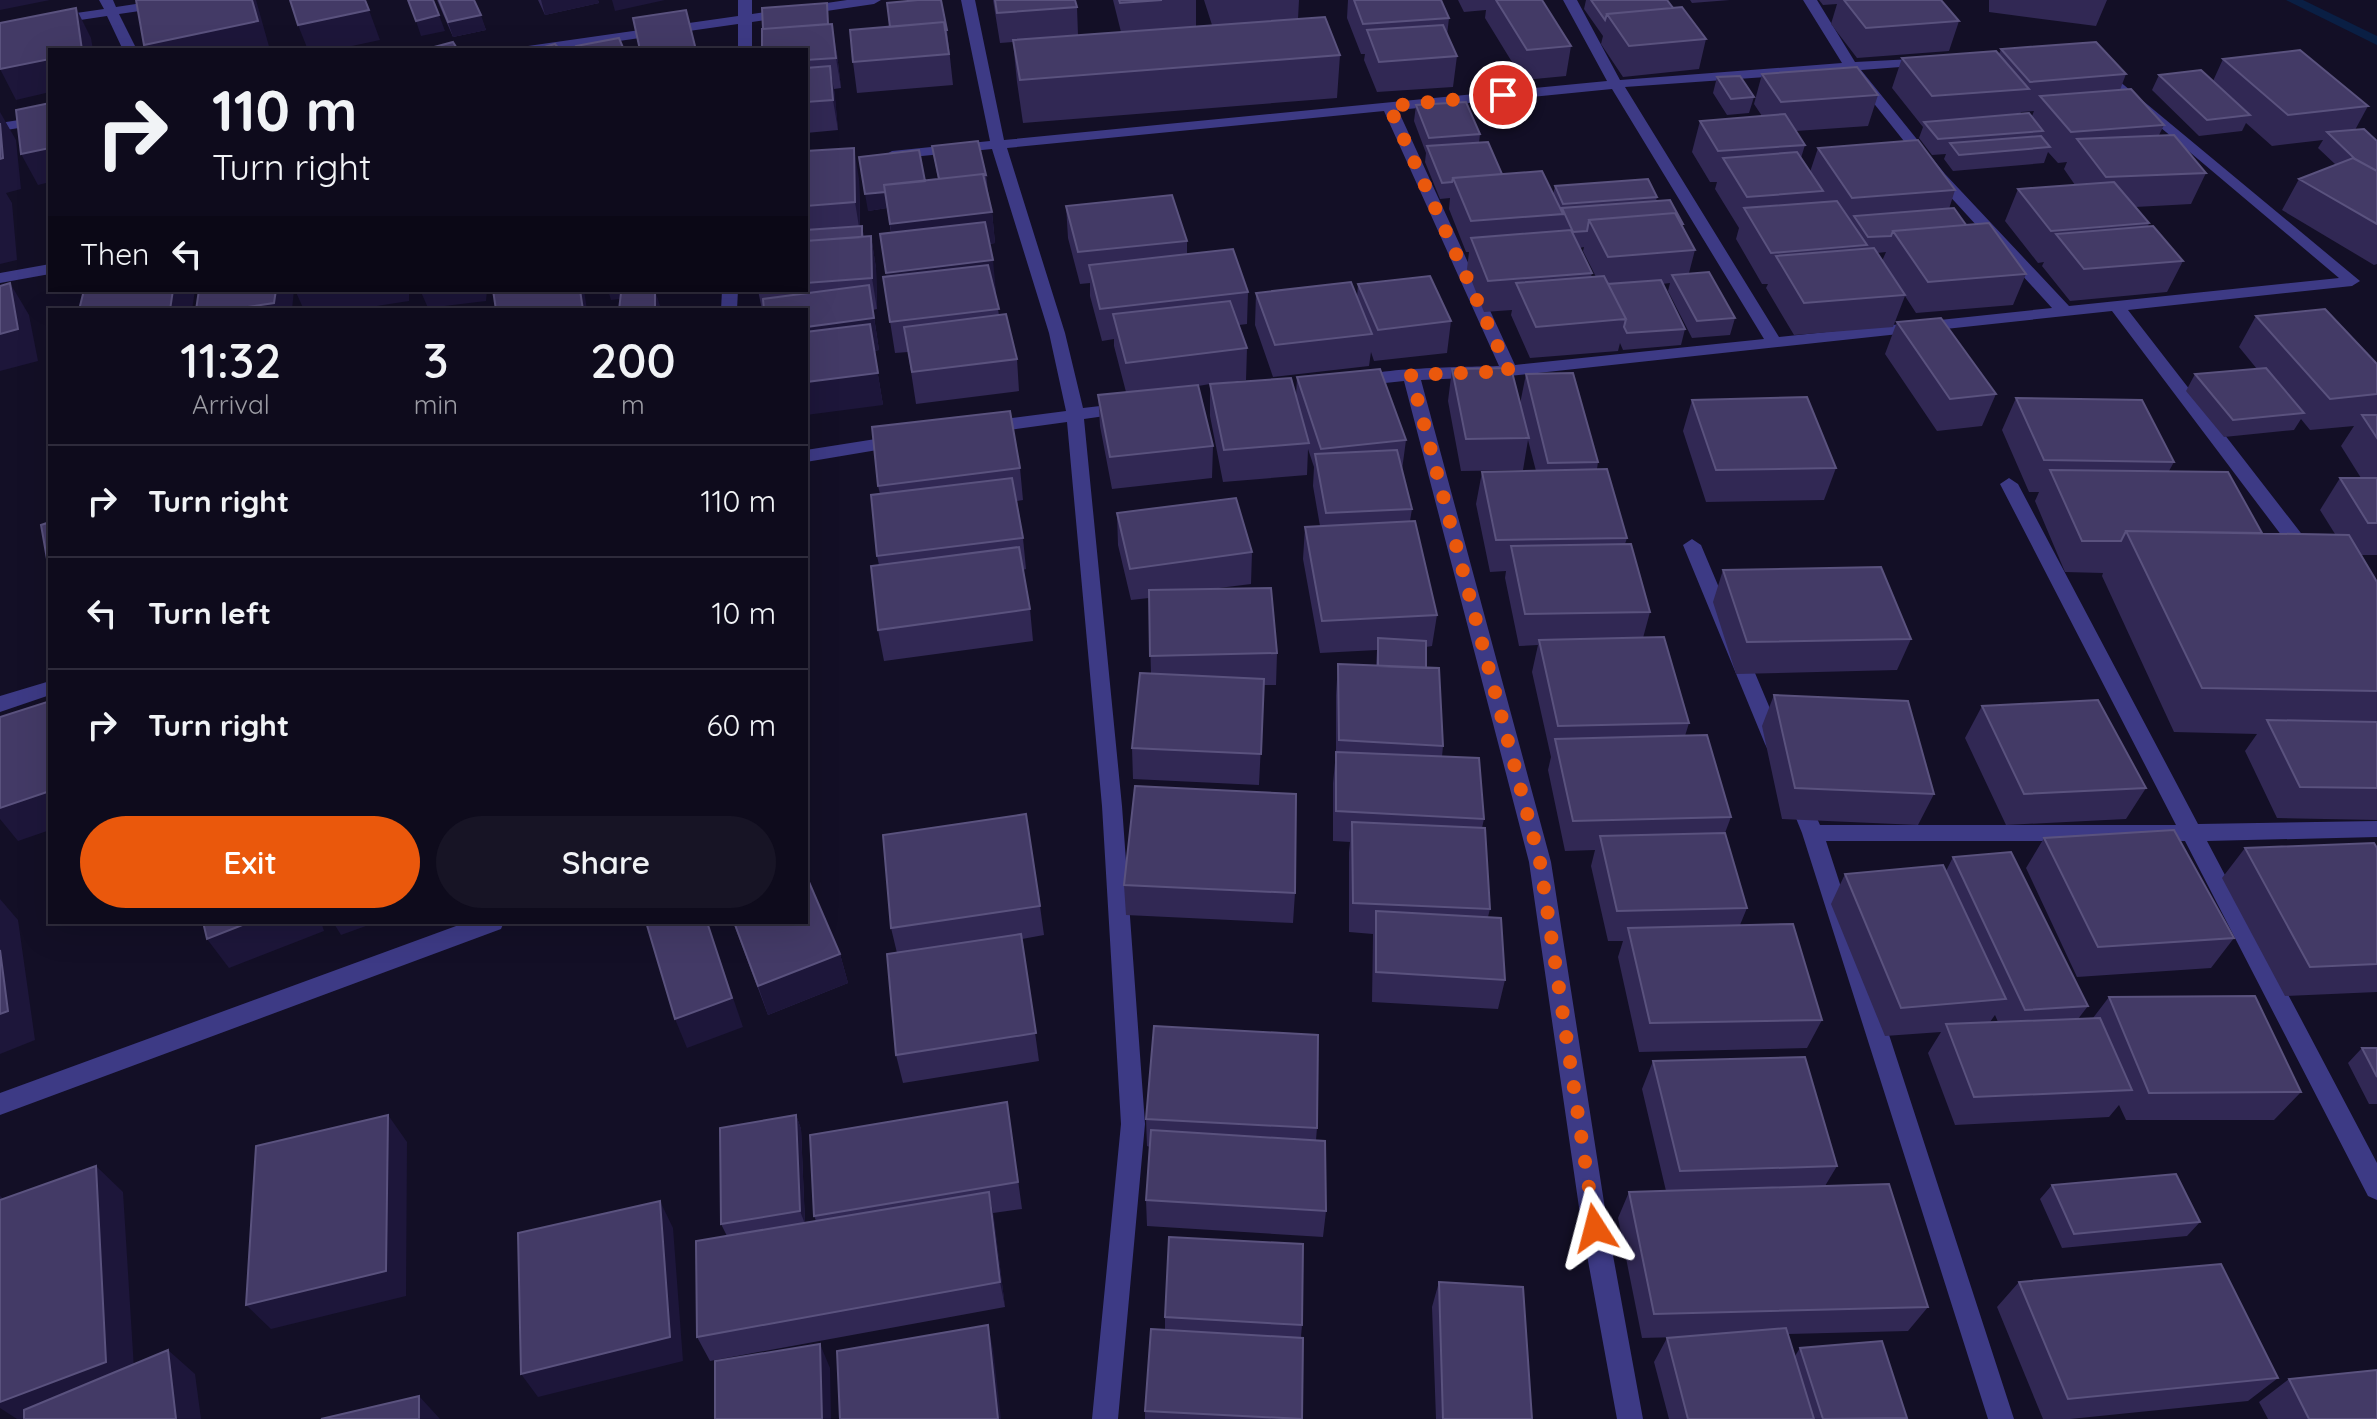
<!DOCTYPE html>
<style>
:root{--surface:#0e0b1c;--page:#171425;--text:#f1f3f6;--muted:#9b9ba3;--line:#2e2b3b;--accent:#ea580c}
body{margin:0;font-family:Quicksand,sans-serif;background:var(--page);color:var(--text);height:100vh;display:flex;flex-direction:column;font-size:30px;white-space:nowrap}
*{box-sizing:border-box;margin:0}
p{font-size:26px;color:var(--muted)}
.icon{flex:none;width:44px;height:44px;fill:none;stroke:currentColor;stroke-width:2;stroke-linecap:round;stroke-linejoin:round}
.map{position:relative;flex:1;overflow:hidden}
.details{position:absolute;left:48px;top:308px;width:760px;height:616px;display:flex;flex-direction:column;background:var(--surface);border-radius:0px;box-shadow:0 8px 32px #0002,0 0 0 2px var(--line)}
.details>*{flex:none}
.guide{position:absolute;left:48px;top:48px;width:760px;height:244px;border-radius:0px;box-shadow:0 8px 32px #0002,0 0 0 2px var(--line);background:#0e0b1c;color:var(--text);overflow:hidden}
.pin{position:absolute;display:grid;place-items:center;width:68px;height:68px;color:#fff;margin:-34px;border:4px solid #fff;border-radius:50%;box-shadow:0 2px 8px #0007}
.me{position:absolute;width:88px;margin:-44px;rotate:351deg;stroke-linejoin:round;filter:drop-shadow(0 0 6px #0008)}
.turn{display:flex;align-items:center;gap:28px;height:168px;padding:0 32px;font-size:36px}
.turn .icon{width:104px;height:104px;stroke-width:2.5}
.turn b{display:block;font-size:56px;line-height:68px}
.then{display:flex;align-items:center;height:76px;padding:0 32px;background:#0003;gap:16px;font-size:30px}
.eta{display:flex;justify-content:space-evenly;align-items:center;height:136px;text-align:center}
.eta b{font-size:48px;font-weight:600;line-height:56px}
.cta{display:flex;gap:16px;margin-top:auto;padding:16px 32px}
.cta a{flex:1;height:92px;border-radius:48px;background:var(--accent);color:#fff;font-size:32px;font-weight:600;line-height:92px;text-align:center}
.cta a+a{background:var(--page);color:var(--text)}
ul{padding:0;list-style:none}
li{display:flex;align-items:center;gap:24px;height:112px;padding:0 32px;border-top:2px solid var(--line)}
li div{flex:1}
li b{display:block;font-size:30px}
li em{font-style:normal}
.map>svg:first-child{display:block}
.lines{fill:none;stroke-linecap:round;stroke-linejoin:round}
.stream{fill:#0a1f44;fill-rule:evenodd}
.minor{fill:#3d3a85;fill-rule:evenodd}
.wall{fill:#312854;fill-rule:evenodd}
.shaded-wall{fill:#1d163a}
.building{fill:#433a66;stroke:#5a527e;stroke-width:2}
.route{stroke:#ea580c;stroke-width:14;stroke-dasharray:0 25.2}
</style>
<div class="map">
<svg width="2377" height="1419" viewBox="0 0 2377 1419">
<rect width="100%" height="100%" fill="#130f26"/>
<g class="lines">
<path class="stream" d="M2286,0H2303L2377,36V45Z"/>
<path class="minor" d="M99,0H113L116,7L162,0H195L188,4L119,14L137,50H123L107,16L0,32V24L104,9Z
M738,0H752V14L847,0H881L874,4L752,22V50H738V24L556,50H521L528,46L738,16Z
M961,0H975L1004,140L1607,81L1563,0H1577L1620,80L1842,63L1803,0H1817L1855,62L1932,58V64L1927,65L1861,70L1945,174L2069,306L2339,278L2096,73L2094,70L2101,66L2360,281L2352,286L2128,310L2314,550L2316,555L2314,560H2300L2112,311L1509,376L1421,380L1551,862L1608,1228L1643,1419H1617L1582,1228L1529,862L1404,381L1357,386L1349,381C1363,367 1473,367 1499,366L1384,111L1007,148L1065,333L1083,408L1126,403L1135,408L1126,413L1084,419L1122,806L1145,1124L1118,1419H1092L1121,1124L1102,806L1067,422L988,433L979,427L988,421L1066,411L1049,333L992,149L892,159L885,155L892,151L990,141ZM1848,71L1935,180L2052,308L1779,337L1625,87ZM1612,89L1764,339L1515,365L1398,110Z
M50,115V123L0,131V123Z
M50,264V274L0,283V273Z
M722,290H738L737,310H721Z
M901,435L910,441L907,445L806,462V450Z
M2009,478L2018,484L2198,824L2377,821V837L2207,841L2377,1163V1200L2368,1196L2185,841H1826L2014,1419H1988L1802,833L1787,796L1790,790L1797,788L1804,790L1820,825H2176L2000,484Z
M1692,539L1701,545L1785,744L1782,750H1768L1765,744L1683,545Z
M50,681V695L0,712V696Z
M467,922H504L501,929L0,1115V1093Z"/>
</g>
<path class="wall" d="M437,0H474L486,30L453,37Z
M538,0H598L599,3L545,15Z
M993,0H1075L1077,7L1078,35L1121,32L1113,0H1196V26L1212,25L1204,0H1299L1298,19L1340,55L1337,98L1023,123L1017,82L1013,42L1000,43Z
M1348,0H1441L1449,18L1447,35L1457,56L1453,87L1377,92L1364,60L1365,54H1361L1347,18Z
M1458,0H1542L1571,46L1566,76L1523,80L1485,18L1486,10L1464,12Z
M1586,0H1667L1673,8L1706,39L1699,69L1623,77L1601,44L1603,36L1584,9Z
M1690,0H1730L1692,3Z
M1819,0H1941L1959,21L1949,51L1857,58L1831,24L1837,4L1823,5Z
M1989,0H2107L2096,26L1989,12Z
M830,24L837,54L841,88L834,89L838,130L806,133V50Z
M947,30L953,85L857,93L853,62Z
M2001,49L2126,74L2120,90L2164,125L2159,135L2206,173L2191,204L2135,207L2149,223L2148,227L2183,261L2167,292L2070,301L2042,266L2044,262L2038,263L2005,221L2018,189L2075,185L2064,169L2067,162L2058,163L2048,152L2044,163L1953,171L1944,159L1946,154L1932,155L1919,138L1923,127L1892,88L1902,58L1999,54ZM2034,111L2032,116L2020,114L2021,112Z
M2223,59L2368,106L2355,130L2377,141V264L2374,265L2282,210L2299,179L2336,165L2318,148L2323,140L2272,146L2246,123L2242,131L2199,136L2152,90L2159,75L2213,81Z
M1762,74L1878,95L1868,126L1796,131L1805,145L1801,158L1810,172L1818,148L1955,190L1949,209L2026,274L2013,305L1916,313L1905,296L1893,327L1794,335L1766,288L1768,284H1762L1736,239L1739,228L1715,189L1717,182H1710L1692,152L1700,121L1762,116L1754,104ZM1886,252L1882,261L1877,253Z
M1717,77L1754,97L1749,113L1727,115L1713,93Z
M1416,105L1480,134L1479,143L1502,174L1553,195L1555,186L1657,197L1656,201L1683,224L1682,226L1695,250L1689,273L1735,318L1730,335L1692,338L1668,291L1670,283L1662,284L1685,329L1681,345L1623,350L1620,343L1618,351L1530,358L1511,315L1512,310L1484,312L1467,269L1469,252H1466L1449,209L1450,198L1440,199L1425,162L1426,153L1414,121ZM1584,247L1583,251L1596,277H1591L1592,273L1579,248Z
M932,146L986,175L988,191L992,212L995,243L989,244L996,292H995L999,315L1017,359L1019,391L916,404L908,352L895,353L883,277H887L880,234L891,233L887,208L868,211L925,181L938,179Z
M806,151L859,179L860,226H862L864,237L871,236L876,268L877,309L873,310L879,350L874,351L883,405L806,310H762L758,290H806Z
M1066,206L1187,241V254L1248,292L1247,324L1239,325L1247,348L1246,380L1212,384L1296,396L1297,377L1406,440L1402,470L1412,509L1410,521L1437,615L1432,646L1426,647V668L1443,746L1442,757L1484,819L1482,828L1490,909L1488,917L1505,980L1498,1009L1372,1002L1373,934L1349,932V852L1350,842L1333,841V783L1336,752V695L1338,664L1376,665L1377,650L1320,653L1303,559L1305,527L1320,526L1313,486L1314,467L1308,449L1307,475L1223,482L1210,416V384L1198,386L1213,446L1212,478L1112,489L1100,426L1098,395L1126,392L1114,346V339L1102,341L1090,296V283L1080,284L1068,238Z
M1358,284L1451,321L1447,353L1374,361L1371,352L1369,366L1273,377L1255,325L1256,293L1357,298Z
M2256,316L2377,364V555H2361L2377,582V820L2277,818L2245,751L2257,734L2174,732L2102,576L2103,573L2065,572L2035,501L2039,492H2029L2002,430L2016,398L2174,462L2169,471L2262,533L2335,534L2320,510L2340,478H2361L2341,446L2354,426L2310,430L2301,419L2294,430L2224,437L2186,391L2195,374L2257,369L2239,347Z
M1897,322L1996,394L1982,426L1937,431L1885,354Z
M1452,369L1520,404L1526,374L1598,462L1597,469L1627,538L1625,544L1650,612L1643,638L1689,723L1685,736L1731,817L1725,833L1747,908L1740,925L1822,1020L1807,1048L1639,1052L1618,957L1623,941H1608L1591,866L1595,850L1565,851L1548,770L1551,757L1532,672L1538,645L1519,646L1505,578L1506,571L1490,572L1476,504L1482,472L1536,471L1528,440L1523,470L1461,471L1448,401Z
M1692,400L1836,468L1824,500L1706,502L1683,431Z
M1020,468L1023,500L1017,501L1023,538L1026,569L1023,570L1030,609L1033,641L884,661L878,630L879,565L877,556L880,494L878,486Z
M1117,513L1252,552L1251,584L1219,588L1277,653L1276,685H1264L1259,785L1133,779L1132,748L1151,674L1149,598L1131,600L1118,545Z
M1723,570L1911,639L1897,670L1736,674L1713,602Z
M1774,695L1934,794L1918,825L1782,819L1762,726Z
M1982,706L2146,788L2126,819L2006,825L1965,738Z
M2044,838L2234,938L2211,968L2077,977L2026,868Z
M2245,848H2377V992L2285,996L2222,878Z
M1953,857L2088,1006L2078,1019L2093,1018L2109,997L2301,1092L2274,1120H2126L2119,1105L2109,1117L1955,1125L1928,1053L1941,1032L1885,1036L1831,904L1845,874L1946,871ZM1995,1015L1998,1022H1990Z
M1124,885L1295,893L1293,923L1126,915Z
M1040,906L1044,935L1022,939L1039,1061L903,1083L896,1055L897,953L891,928Z
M733,922H806L840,954L848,983L768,1015Z
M2362,1048H2377V1104H2369L2348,1063Z
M1653,1061L1837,1166L1825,1186L1928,1307L1908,1331L1788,1334L1795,1356L1800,1348L1907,1418L1906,1419H1669L1654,1362L1667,1338L1679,1337L1642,1338L1618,1218L1629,1192L1666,1191L1642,1089Z
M796,1115L801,1129L805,1223L816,1221L814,1216L1011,1129L1022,1209L993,1213L1005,1307L710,1361L697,1337L727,1236L721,1224Z
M1146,1119L1317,1128L1316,1140L1326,1211L1323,1237L1147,1226L1146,1200L1150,1147L1147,1146Z
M2052,1185L2200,1222L2187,1236L2062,1248L2040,1199Z
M1439,1282L1532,1419H1436L1432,1307Z
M2019,1282L2278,1378L2248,1401L2070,1419H2043L1997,1307Z
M1165,1317L1302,1325L1301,1337L1302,1419H1145V1411L1165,1330Z
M2289,1379L2377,1419H2268L2259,1402Z"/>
<path class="shaded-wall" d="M0,0H50L0,10Z
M252,0H256L270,50H147L144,45Z
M541,0H598L599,3L545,15Z
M612,0H665L615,11Z
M76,8L91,38L93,50H82Z
M369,10L380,40L333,50H308L298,25Z
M439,15L445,31L421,36L416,21Z
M481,15L486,30L453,37L448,22Z
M832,24L837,54L841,88L836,58Z
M50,59V92L16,100L0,69Z
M830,66L835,96L838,130L833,100Z
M0,112L16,140L21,189L6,193L12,203L17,260L0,264Z
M50,148V182L38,185L21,154Z
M854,148L859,179L860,233L855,202Z
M885,192L887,208L868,211L865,194Z
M992,212L995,243L895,255L890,224Z
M871,236L876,268L877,309L872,278Z
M993,260L996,292L891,305L886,273Z
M10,283L29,315L38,361L0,371V334Z
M869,285L879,350L874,351L883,405L806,415V327Z
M173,290H195L192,310H168Z
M276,290H294L292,310H228Z
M295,290H409V301L351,310H304Z
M434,290H487L486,301L428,308L421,292Z
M580,290H584L587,310H583Z
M608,290H650V295L611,300Z
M655,290L660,306V310H655Z
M50,791V830L18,841L0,819V808Z
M0,899L18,920L35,1040L0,1054Z
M250,922H321L324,931L229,968L207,939Z
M333,922H377L341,935Z
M707,922L743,1027L687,1048L675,1019Z
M840,954L848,983L768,1015L758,986Z
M388,1115L407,1142L406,1296L271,1329L246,1305Z
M796,1115L801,1129L805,1224L800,1211Z
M96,1166L123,1192L135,1385L46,1419H17L0,1408V1196L15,1209Z
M989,1192L994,1218L1005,1307L1000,1282Z
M660,1201L673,1228L683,1361L538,1397L521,1374Z
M988,1325L993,1349L1001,1419H998Z
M820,1344L830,1368L831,1419H822Z
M168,1350L195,1374L201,1419H176Z
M419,1396L440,1419H419Z"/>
<path class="building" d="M136,0H252L258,21L144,45Z
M290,0H365L369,10L298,25Z
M408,0H433L439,15L416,21Z
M439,0H474L481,15L448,22Z
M918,0H941L947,30H945L944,22L890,27L887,3Z
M995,0H1075L1077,7L997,13Z
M1119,0H1162L1120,3Z
M1354,0H1441L1449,18L1363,24Z
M1496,0H1542L1571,46L1527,50Z
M1591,0H1667L1673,8L1607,14L1605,20Z
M1844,0H1941L1959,21L1866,28Z
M827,3L828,24L763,29L762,8Z
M1682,7L1706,39L1629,46L1607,14Z
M76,8L82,50H50V59L0,69V23Z
M686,10L696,50H640L633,18Z
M1325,17L1340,55L1020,80L1013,40Z
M944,22L949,54L853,62L850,30Z
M832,24L836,58L806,60V50H762V29Z
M1443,25L1457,56L1379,62L1367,30Z
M619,38L624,50H577L576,46Z
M453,42L458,50H423Z
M2096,42L2126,74L2030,82L2001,49Z
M555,44L560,50H534Z
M2300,50L2368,106L2288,115L2223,59Z
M1996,51L2029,89L1932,96L1902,58Z
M830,66L833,100L806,102V68Z
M1857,67L1878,95L1781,102L1762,74Z
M2201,70L2250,115L2207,120L2159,75Z
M1740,76L1754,97L1731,99L1717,77Z
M2131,89L2164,125L2071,132L2040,96Z
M1466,102L1480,134L1429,138L1416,105Z
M50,103V148L21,154L16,110Z
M2029,113L2043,131L1938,139L1924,122Z
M1785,114L1805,145L1718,151L1700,121Z
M0,123L3,158L0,159Z
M2364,129L2377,141V171L2355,159L2327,132Z
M2174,135L2206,173L2106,177L2077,139Z
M2041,136L2050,147L1959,155L1950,143Z
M1918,140L1955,190L1852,198L1818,148Z
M978,141L986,175L983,174L939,179L932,146Z
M1488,142L1502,174L1453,178L1452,182L1442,183L1427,146Z
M854,148L855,202L806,206V151Z
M919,150L925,181L884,185L885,192L865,194L859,157Z
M1797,152L1823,191L1747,197L1723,158Z
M2353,158L2377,171V224L2299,179Z
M1542,171L1563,214L1471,221L1453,178Z
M983,174L992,212L890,224L884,185Z
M1648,179L1657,197L1563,204L1555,186Z
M2114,182L2149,223L2051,231L2018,189Z
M1172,195L1187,241L1078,252L1066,206Z
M1670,200L1683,224H1681L1675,213L1589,220L1587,231L1573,232L1562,208Z
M1837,201L1867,245L1771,253L1744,208Z
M1954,208L1966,225L1893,231L1891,236L1868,237L1854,216Z
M1675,213L1695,250L1608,257L1589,220Z
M985,222L993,260L886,273L880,234Z
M1989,223L2026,274L1928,282L1893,231Z
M862,226V237L806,241V230Z
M2153,226L2183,261L2084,269L2056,234Z
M1571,230L1592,273L1488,281L1471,238Z
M871,236L872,278L806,283V241Z
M1874,248L1905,295L1804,303L1776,256Z
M1233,249L1248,292L1100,309L1089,265Z
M988,265L999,309L890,322L883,277Z
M1709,272L1735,318L1697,321L1672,275Z
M1430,276L1451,321L1378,330L1358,284Z
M1604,276L1626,319L1536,327L1516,283Z
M1661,280L1685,329L1627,333L1624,327L1626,319L1608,284Z
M1351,282L1372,334L1275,345L1256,293Z
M10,283L18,329L0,334V286Z
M869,285L874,318L806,327V310H764L763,299Z
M84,290H173L170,310H79Z
M199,290H276L274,303L228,310H196Z
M493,290H580L583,310H496Z
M655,290V310H619L621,293Z
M1230,301L1247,348L1126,363L1113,314Z
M2325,309L2377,364V394L2330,399L2256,316Z
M1006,314L1017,359L912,372L904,327Z
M1941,318L1996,394L1950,399L1897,322Z
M870,324L878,373L806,382V332Z
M1511,368L1529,438L1466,439L1452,369Z
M2266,368L2304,413L2233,420L2195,374Z
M1380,369L1406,440L1321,449L1297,377Z
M1573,373L1598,462L1548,463L1526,374Z
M1291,378L1309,443L1224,450L1210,384Z
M1198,385L1213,446L1110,457L1098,395Z
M1807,397L1836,468L1716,470L1692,400Z
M2016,398L2142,400L2174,462L2044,460Z
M1010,411L1020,468L878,486L872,427Z
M2362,415H2377V438Z
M1397,450L1412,509L1326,513L1315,454Z
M1607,469L1627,538L1496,540L1482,472Z
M2050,470L2228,472L2262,533L2126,531L2121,541H2082Z
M1012,478L1023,538L877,556L871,495Z
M2340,478H2377V523H2368Z
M1236,498L1252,552L1130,569L1117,513Z
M1415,521L1437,615L1322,621L1305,527Z
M50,522V576L41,525Z
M2126,531L2349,535L2377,582V691L2202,688Z
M1631,544L1650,612L1525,614L1511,546Z
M1019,547L1030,609L878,630L871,566Z
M1881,567L1911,639L1747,642L1723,570Z
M1271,588L1277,653L1150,656L1149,590Z
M1664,637L1689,723L1558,726L1539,640Z
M1378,638L1426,641V668L1378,666Z
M1338,664L1439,668L1443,746L1339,740Z
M1140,673L1264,679L1261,754L1132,748Z
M1774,695L1908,701L1934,794L1795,788Z
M2098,700L2146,788L2024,794L1982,706Z
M50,701V791L0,808V717Z
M2267,720L2377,722V788L2300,787Z
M1707,735L1731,817L1573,821L1555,739Z
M1336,752L1479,758L1484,819L1336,811Z
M1135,786L1296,794L1295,893L1124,885Z
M1026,814L1040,906L891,928L883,835Z
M1352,822L1485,828L1490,909L1353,903Z
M2174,830L2234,938L2098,947L2044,838Z
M1725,833L1747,908L1617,911L1600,836Z
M2374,843L2377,848V964L2310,967L2245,848Z
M2011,852L2088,1006L2025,1010L1953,857Z
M1943,865L2006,999L1901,1008L1845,874Z
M806,875L840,954L758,986L734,922H806Z
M1376,911L1501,918L1505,980L1376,972Z
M203,922H250L207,939Z
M646,922H707L732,998L675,1019Z
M1793,924L1822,1020L1650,1023L1628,928Z
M1021,934L1036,1033L896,1055L887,954Z
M0,950L8,1011L0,1014Z
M2255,996L2301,1092L2149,1093L2109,997Z
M2100,1018L2132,1090L1974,1097L1946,1024Z
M1154,1026L1318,1035L1317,1128L1146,1119Z
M2362,1048H2377V1077Z
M1805,1057L1837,1166L1680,1171L1653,1061Z
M1007,1102L1018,1182L814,1216L810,1135Z
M388,1115L386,1271L246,1305L256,1146Z
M796,1115L800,1211L721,1224L720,1128Z
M1151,1130L1325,1141L1326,1211L1146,1200Z
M96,1166L106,1362L0,1402V1200Z
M2176,1174L2200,1222L2074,1234L2052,1185Z
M1889,1184L1928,1307L1654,1314L1629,1192Z
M989,1192L1000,1282L697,1337L696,1241Z
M660,1201L670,1337L521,1374L518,1233Z
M1169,1237L1303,1244L1302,1325L1165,1317Z
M2221,1264L2278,1378L2068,1399L2019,1282Z
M1439,1282L1523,1287L1532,1419H1443Z
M988,1325L998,1419H840L837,1351Z
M1786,1328L1814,1419H1688L1667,1338Z
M1151,1329L1303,1338L1302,1419L1145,1411Z
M1882,1341L1907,1418L1823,1419L1800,1348Z
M820,1344L822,1419H715V1361Z
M168,1350L176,1419H24V1410Z
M2377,1370V1419H2309L2289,1379Z
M419,1396V1419H321Z"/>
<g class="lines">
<path class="route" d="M1503,95L1389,106L1509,371L1411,375L1540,862L1595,1228"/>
</g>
</svg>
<div class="pin" style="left:1503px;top:95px;background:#d93025"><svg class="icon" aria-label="arrive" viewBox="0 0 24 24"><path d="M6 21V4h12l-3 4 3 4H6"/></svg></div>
<svg class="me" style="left:1595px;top:1228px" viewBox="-20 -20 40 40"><path d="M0-17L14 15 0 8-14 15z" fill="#ea580c" stroke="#fff" stroke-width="4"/></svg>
<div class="guide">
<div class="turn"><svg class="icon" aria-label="right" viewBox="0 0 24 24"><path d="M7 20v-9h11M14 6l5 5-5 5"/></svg><div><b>110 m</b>Turn right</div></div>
<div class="then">Then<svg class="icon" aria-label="left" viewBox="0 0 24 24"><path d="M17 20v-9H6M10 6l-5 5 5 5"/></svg></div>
</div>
<section class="details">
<div class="eta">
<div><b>11:32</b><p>Arrival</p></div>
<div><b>3</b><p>min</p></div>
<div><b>200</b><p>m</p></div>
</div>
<ul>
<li><svg class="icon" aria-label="right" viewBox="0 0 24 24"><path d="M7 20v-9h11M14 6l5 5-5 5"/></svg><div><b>Turn right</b></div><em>110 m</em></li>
<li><svg class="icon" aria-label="left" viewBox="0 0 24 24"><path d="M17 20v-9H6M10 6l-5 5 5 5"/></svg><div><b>Turn left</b></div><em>10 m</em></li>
<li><svg class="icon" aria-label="right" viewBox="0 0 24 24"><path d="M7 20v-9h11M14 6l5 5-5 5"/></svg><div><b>Turn right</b></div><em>60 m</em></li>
</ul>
<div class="cta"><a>Exit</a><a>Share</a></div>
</section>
</div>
